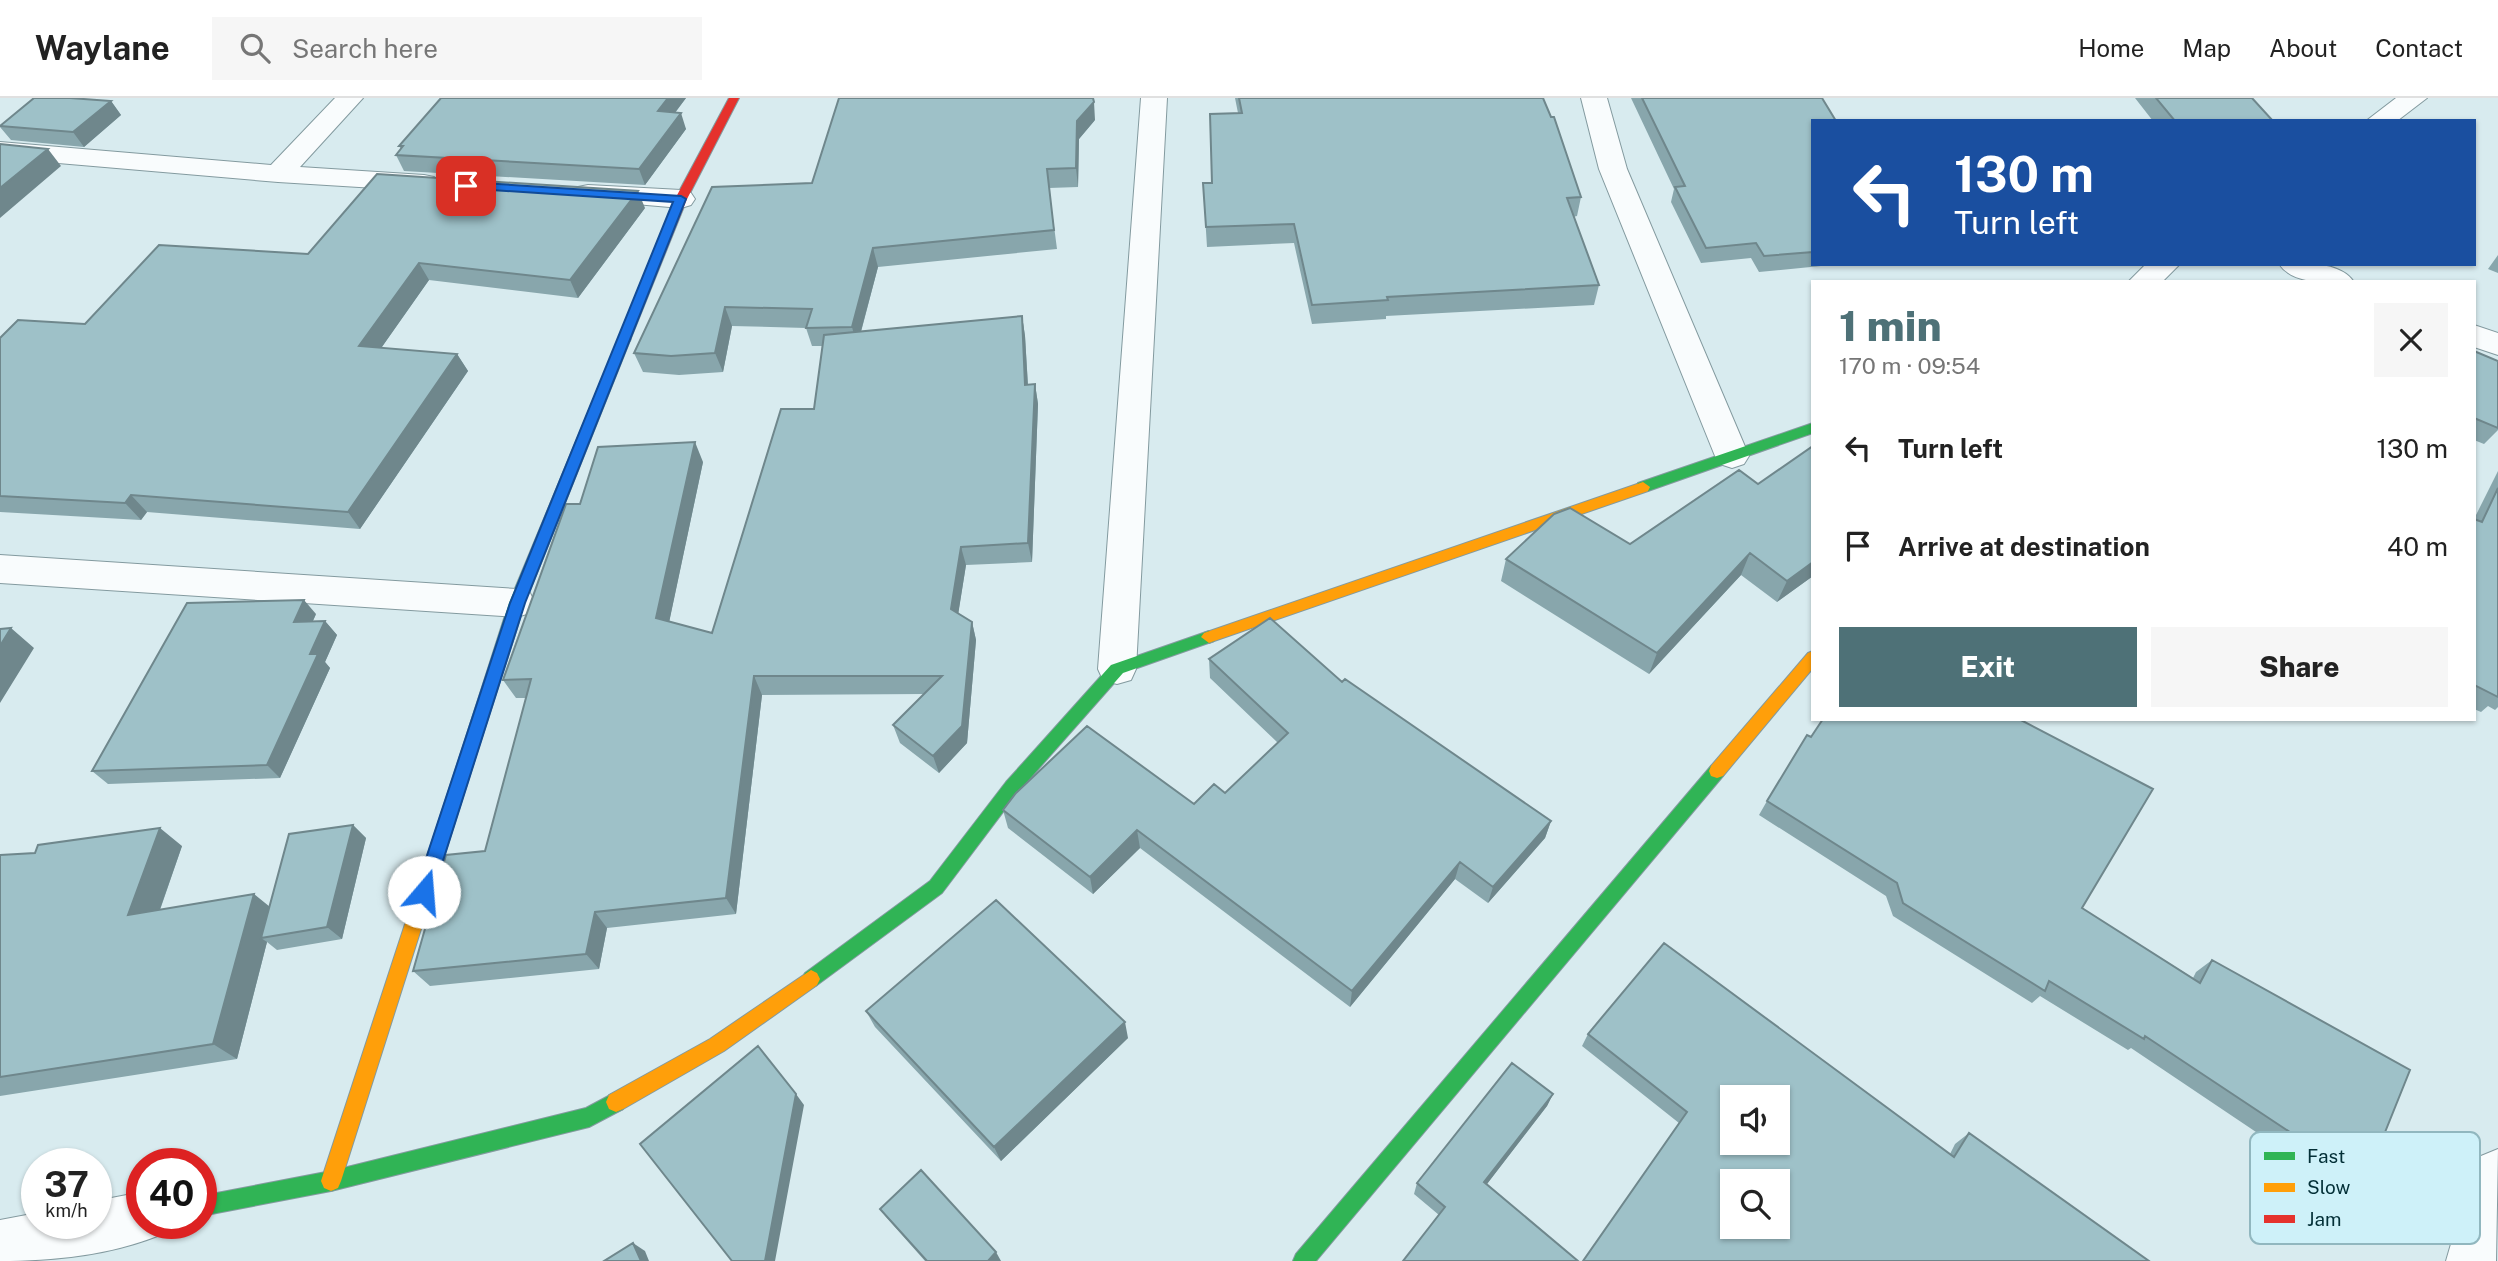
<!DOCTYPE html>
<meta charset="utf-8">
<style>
:root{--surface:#fff;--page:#f6f6f6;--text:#222;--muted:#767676;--line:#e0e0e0;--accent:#4e7177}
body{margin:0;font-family:"Public Sans",sans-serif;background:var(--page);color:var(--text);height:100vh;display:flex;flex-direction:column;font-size:26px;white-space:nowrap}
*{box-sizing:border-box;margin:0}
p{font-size:23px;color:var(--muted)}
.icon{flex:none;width:38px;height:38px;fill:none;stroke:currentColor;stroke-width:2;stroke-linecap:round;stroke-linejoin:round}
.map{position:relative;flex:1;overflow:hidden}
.sheet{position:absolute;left:1811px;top:182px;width:665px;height:441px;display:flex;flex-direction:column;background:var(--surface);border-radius:0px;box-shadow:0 2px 5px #0004}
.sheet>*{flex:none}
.top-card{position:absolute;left:1811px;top:21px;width:665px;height:147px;border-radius:0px;box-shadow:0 2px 5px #0004;background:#1a4fa0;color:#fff;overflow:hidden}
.buttons{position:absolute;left:1720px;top:987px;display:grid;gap:14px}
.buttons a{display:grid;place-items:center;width:70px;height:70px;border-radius:0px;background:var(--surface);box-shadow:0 2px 5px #0004;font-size:35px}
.speed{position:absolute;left:21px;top:1050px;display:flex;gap:14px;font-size:35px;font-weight:700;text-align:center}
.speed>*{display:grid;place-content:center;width:91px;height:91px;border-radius:50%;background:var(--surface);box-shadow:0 2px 5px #0004;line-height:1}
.speed small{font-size:18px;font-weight:400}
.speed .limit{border:10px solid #d22;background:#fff;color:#111}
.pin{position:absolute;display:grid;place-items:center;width:60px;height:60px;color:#fff;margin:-30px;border-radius:14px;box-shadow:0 4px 10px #0006}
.me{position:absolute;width:77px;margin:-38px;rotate:18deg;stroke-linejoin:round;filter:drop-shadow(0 0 5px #0008)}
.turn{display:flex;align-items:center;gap:24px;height:147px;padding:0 28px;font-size:32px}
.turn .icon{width:91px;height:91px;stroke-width:2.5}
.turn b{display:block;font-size:49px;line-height:60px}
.round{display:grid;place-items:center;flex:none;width:74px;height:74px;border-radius:0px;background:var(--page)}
.headline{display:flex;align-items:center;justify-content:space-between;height:119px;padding:0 28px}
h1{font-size:42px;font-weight:800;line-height:52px;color:var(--accent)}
.primary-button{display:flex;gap:14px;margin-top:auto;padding:14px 28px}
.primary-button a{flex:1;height:80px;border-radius:0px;background:var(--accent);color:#fff;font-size:28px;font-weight:800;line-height:80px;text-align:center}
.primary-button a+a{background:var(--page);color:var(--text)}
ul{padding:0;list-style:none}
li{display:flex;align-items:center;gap:21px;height:98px;padding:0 28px}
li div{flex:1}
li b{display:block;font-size:26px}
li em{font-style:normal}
header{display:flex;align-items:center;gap:42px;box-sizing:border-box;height:98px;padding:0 35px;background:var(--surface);border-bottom:2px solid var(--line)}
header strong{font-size:33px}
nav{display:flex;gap:38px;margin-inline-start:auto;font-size:24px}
.search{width:490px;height:63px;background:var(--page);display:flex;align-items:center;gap:18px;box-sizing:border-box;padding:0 24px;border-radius:0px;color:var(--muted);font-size:26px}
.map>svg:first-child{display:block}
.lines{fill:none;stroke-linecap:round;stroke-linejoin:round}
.street-casing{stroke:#839a9f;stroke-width:2}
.fast-casing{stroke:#839a9f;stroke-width:2}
.slow-casing{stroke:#839a9f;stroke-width:2}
.jam-casing{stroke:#839a9f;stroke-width:2}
.street{fill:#f9fcfd;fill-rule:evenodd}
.fast{fill:#30b455;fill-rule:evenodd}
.slow{fill:#ff9f0a;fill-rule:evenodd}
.jam{fill:#e5322d;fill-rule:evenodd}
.wall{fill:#88a6ac}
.shaded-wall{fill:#6f878c}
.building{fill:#9ec1c8;stroke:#6f878c;stroke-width:2;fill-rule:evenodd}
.route{fill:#1a73e8;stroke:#114b97;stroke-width:2}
.key{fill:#cef1f9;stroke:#91b7bf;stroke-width:2}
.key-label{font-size:19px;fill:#032f37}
</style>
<header>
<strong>Waylane</strong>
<div class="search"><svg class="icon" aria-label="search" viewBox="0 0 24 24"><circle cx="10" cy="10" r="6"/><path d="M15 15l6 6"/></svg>Search here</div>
<nav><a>Home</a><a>Map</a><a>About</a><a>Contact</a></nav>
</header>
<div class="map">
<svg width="2498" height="1163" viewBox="0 0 2498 1163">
<rect width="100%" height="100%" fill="#d8ebef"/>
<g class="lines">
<defs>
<path id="street" d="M335,0H363L300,69L424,77L434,79L438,85L434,91L424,93L278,84L0,60V44L271,67Z
M1141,0H1167L1136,571L1131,582L1117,586L1103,582L1098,571Z
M1581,0H1607L1627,71L1749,358L1744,366L1732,370L1720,366L1715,358L1599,71Z
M2396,0H2427L2397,23H2366Z
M588,87L681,92L691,95L695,101L691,107L681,110L578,101L574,95L578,89Z
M2146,166H2180L2162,184H2128Z
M2279,166C2302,166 2339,162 2354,184C2331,184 2294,188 2279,166Z
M2474,227L2498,235V257L2474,249Z
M0,457L517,491L530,495L535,505L530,515L517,519L0,485Z
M2498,1051L2496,1163H2446L2474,1067L2481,1058Z
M142,1094V1125H164L160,1137C111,1157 53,1163 0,1163V1122L37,1115V1125H96V1103Z"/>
<path id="fast" d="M625,236L631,240L525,505L475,661L473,666L467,668L461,666L459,661L509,505L619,240Z
M1813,325V335L1648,393H1638L1636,389L1638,385Z
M1209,533L1214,535L1217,539L1214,543L1123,575L1018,694L942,795L817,887L811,890L805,887L802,881L805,875L930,783L1006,684L1111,567Z
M1717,666L1723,668L1725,673L1723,678L1316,1163H1293L1296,1156L1711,668Z
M616,994L623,997L626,1004L623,1011L589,1029L331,1093L201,1118V1098L331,1073L586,1010Z"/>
<path id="slow" d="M1643,384L1650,389L1648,393L1214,543L1209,545L1201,539L1204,535Z
M1813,553V570L1723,678L1717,680L1711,678L1709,673L1711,668L1808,555Z
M467,654L473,656L475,661L341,1083L338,1090L331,1093L324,1090L321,1083L459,661L461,656Z
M811,872L817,875L820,881L817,887L724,953L623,1011L616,1014L609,1011L606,1004L609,997L710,941Z"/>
<path id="jam" d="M729,0H739L687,101L631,240L630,243H620L619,240L675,101Z"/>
</defs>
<use href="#street" class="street-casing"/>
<use href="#fast" class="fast-casing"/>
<use href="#slow" class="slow-casing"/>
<use href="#jam" class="jam-casing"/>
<use href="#street" class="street"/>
<use href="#fast" class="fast"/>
<use href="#slow" class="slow"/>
<use href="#jam" class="jam"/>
</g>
<path class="wall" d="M441,0H686L675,15L686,31L645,87L404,73L396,57L401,51L399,48Z
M1235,0H1543L1581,99L1577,118L1573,119L1599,187L1594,207L1386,218V221L1312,226L1294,145L1207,149L1203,85H1212L1238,15Z
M1631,0H1822L1813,23V166H1841L1759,174L1751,160L1701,165L1671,104L1674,91Z
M2135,0H2252L2273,23H2153Z
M111,3L121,17L84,49L11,42L0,29V27Z
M1095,22L1079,41L1078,89L1049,90L1057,151L878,169L861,234L1022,218L1025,238L1028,287L1035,286L1038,306L1032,464L966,467L958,516L972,524L976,542L967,645L939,675L900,645L893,627L924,596L762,597L736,816L607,830L599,871L430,888L413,873L485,753L526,600H516L503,582L580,406L703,364L669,524L712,535L814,311L823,248H812L806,230L732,228L723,274L679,277L643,274L634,255Z
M645,110L578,200L429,182L381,250L457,256L468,273L360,431L147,414L141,422L0,414V240L85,226L308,156Z
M2498,157V175L2488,171Z
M2474,253L2498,263V332L2484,346L2474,342Z
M1813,348V478L1777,504L1741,477L1649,576L1501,483L1506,461L1630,446L1758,386Z
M2498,373V609L2495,612L2488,608L2481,614L2474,611V421Z
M316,516L313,523H325L337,537L325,564L330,570L280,680L108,686L92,673Z
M1209,561L1342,584L1551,723L1545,740L1488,805L1455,781L1350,909L1140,750L1093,796L1008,730L1003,712L1194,706L1225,695L1278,645L1210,580Z
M1767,703L2082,810L2193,880L2196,874L2212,862L2365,1084L2344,1093L2131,950L2128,952L2040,898L2032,905L1893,818L1886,798L1759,717Z
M353,727L366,740L342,841L277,852L267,844L237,961L0,998V757L182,748L160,812L269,809Z
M866,913L1128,940L1001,1063L875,929Z
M1588,936L1950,1056L1955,1046L1969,1035L2149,1163L1679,1025L1582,948Z
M1553,996L1547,1008L1487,1086L1439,1117L1414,1096L1417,1085Z
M880,1111L1001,1163H925L887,1120Z"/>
<path class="shaded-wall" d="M668,0H686L664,29L658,13Z
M111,3L121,17L84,49L73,34Z
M1094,4L1095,22L1079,41L1078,89L1076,70L1077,23Z
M681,15L686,31L645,87L639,71Z
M48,51L61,68L0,120V90Z
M638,93L645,110L578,200L570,182Z
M873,150L878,169L857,248L852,229Z
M419,165L429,182L370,266L359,248Z
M725,209L732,228L723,274L715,255Z
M1022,218L1025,238L1029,307L1025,287Z
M457,256L468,273L360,431L348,414Z
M1035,286L1038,306L1032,464L1028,445Z
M695,344L703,364L666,539L656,520Z
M131,397L147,414L141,422L125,405Z
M961,449L966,467L956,530L951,511Z
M1750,455L1741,477L1649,576L1657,555Z
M1813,464V478L1777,504L1787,483Z
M304,502L316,516L306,538L294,524Z
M325,523L337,537L325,564L330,570L280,680L267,667L310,556Z
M972,524L976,542L967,645L939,675L933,658Z
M11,530L34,550L0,605V548Z
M754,578L762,597L736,816L726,800Z
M1551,723L1545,740L1488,805L1493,789Z
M353,727L366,740L342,841L327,829Z
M160,730L182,748L152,834L128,817Z
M1137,732L1140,750L1093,796L1090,779Z
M1460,764L1455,781L1350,909L1352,893Z
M254,796L275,813L261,840L267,844L237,961L213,946Z
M595,814L607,830L599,871L586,856Z
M1125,924L1128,940L1001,1063L994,1049Z
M796,996L804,1007L775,1163H765Z
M1553,996L1547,1008L1480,1095L1484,1084Z
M633,1145L645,1153L649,1163H641Z
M996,1154L1001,1163H988Z"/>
<path class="building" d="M34,0H70L111,3L73,34L0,28Z
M441,0H668L658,13L681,15L639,71L396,57L403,48H399Z
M839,0H1093L1094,4L1077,23L1076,70L1047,71L1054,132L873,150L852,229L806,230L812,211L725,209L715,255L671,258L634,255L712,89L812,85Z
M1239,0H1543L1551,19H1554L1581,99L1567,100L1599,187L1387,199L1388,202L1312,207L1294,126L1206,129L1203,85H1212L1210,16L1242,15Z
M1642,0H1822L1836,23H1813V154L1764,158L1756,145L1706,150L1675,89L1685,88Z
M2156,0H2252L2273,23H2175Z
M0,46L48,51L0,90Z
M377,76L638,93L570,182L419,165L359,248L457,256L348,414L131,397L125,405L0,398V240L18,222L85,226L159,147L308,156Z
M1022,218L1025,287L1035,286L1028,445L961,449L951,511L972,524L962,628L933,658L893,627L942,578H754L726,800L595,814L586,856L413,873L446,757L485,753L531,581L503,582L566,406H580L598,349L695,344L656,520L712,535L781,311H814L824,237Z
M2474,253L2498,263V330L2474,320Z
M1813,348V464L1787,483L1750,455L1657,555L1506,461L1554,416L1570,410L1630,446L1739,372L1758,386Z
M2498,390V599L2474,587V421L2482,424Z
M304,502L294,524L325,523L310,556H318L267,667L92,673L187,505Z
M1270,520L1342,584L1345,581L1551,723L1493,789L1460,764L1352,893L1137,732L1090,779L1003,712L1016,695L1087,628L1194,706L1214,686L1225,695L1288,635L1209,561Z
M11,530L0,548V531Z
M1823,621H2019L2153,691L2082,810L2200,885L2212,862L2410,972L2365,1084L2145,938L2144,941L2049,883L2045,893L1903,805L1897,785L1767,703L1807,637L1811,639Z
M353,727L327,829L261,840L289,736Z
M160,730L128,817L254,796L213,946L0,979V757L35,755L38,747Z
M996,802L1125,924L994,1049L866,913Z
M1664,845L1954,1059L1969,1035L2149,1163H1583L1687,1014L1588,936ZM1732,999H1778V1045H1732ZM1732,1083H1778V1129H1732Z
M758,948L796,996L765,1163H732L640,1046Z
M1512,965L1553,996L1484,1084L1578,1163H1403L1445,1109L1417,1085Z
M921,1072L996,1154L988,1163H927L880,1111Z
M633,1145L641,1163H604Z"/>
<path class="route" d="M466,84L681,98L686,101L525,505L433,794L430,799L424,802L418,799L415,794L510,505L673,104L462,90L460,88Z"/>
<rect x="2250" y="1034" width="230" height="112" rx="10" class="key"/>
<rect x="2264" y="1054" width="31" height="8" fill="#30b455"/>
<rect x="2264" y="1085" width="31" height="9" fill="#ff9f0a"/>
<rect x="2264" y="1117" width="31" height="8" fill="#e5322d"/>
<g class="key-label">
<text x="2307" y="1065">Fast</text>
<text x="2307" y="1096">Slow</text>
<text x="2307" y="1128">Jam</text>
</g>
</svg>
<div class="buttons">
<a><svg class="icon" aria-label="sound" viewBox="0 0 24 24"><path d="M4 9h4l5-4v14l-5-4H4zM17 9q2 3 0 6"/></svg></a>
<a><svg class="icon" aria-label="search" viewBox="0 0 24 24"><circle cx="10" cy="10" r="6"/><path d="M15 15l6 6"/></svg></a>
</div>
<div class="speed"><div>37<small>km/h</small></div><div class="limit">40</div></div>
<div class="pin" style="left:466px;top:88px;background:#d93025"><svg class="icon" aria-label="arrive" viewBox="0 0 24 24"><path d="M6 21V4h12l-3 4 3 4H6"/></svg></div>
<svg class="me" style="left:424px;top:794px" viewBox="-20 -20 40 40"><circle r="19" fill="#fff"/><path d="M0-13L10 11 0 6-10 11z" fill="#1a73e8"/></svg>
<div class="top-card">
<div class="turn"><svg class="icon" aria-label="left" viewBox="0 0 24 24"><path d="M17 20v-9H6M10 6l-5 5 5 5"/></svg><div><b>130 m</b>Turn left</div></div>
</div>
<section class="sheet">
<div class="headline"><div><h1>1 min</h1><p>170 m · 09:54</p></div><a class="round"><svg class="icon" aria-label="close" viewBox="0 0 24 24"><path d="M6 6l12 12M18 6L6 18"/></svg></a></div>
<ul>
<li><svg class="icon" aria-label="left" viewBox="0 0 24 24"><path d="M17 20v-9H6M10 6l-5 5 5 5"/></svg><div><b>Turn left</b></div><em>130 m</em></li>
<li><svg class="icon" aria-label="arrive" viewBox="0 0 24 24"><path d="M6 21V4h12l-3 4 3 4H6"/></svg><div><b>Arrive at destination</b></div><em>40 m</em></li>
</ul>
<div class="primary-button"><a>Exit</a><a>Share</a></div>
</section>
</div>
